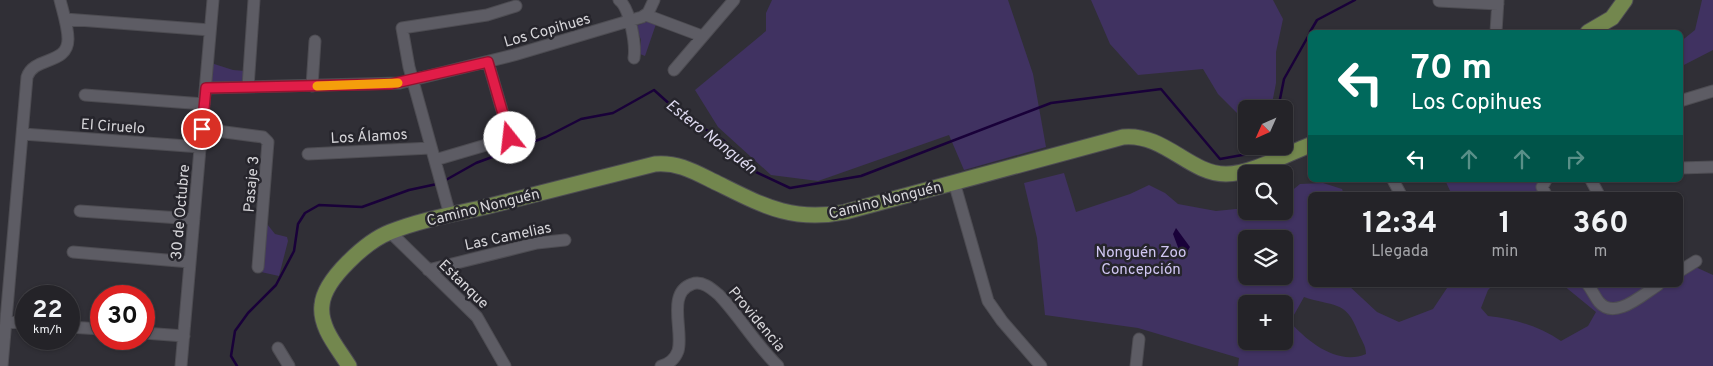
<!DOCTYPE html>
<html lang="es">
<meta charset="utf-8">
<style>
:root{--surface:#242328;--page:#302f34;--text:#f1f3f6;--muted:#a3a4a8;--line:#414045}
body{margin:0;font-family:Overpass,sans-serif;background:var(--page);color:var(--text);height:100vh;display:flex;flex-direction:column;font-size:19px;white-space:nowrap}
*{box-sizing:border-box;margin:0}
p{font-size:16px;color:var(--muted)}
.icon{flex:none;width:28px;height:28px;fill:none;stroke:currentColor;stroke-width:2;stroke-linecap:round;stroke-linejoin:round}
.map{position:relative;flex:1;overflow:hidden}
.sheet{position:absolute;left:1308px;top:192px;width:375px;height:95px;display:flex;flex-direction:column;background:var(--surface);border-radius:8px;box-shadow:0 1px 4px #0004,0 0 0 1px var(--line)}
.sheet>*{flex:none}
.banner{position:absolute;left:1308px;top:30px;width:375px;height:152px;border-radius:8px;box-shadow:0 1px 4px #0004,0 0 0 1px var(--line);background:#00695c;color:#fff;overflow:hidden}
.needle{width:32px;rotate:225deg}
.controls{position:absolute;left:1238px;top:100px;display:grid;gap:10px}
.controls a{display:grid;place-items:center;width:55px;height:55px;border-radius:8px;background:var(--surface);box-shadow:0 1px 4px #0004,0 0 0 1px var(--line);font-size:25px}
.speed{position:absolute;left:15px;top:285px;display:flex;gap:10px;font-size:25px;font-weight:700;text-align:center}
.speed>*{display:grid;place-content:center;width:65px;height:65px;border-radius:50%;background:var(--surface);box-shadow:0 1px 4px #0004,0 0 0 1px var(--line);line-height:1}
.speed small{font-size:12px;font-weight:400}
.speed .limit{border:8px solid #d22;background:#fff;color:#111}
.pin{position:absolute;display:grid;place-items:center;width:42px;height:42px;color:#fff;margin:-21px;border:2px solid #fff;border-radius:50%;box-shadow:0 1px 5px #0007}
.me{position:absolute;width:55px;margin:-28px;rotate:344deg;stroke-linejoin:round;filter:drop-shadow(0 0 4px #0008)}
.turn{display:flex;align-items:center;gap:18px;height:105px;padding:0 20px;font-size:22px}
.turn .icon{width:65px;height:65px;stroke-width:2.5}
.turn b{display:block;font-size:35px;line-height:42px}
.lanes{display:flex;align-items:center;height:48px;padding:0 20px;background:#0003;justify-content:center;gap:25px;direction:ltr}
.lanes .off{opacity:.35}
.eta{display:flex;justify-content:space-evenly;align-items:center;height:85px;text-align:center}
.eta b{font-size:30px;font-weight:700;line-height:35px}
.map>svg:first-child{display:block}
.green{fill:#403261;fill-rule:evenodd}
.water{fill:#190139}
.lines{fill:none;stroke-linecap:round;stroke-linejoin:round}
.stream{stroke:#190139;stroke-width:2.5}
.minor-casing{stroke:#4d4c52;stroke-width:13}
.major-casing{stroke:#4d4c52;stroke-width:17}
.minor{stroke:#5d5c64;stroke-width:11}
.major{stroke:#73874e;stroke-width:15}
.route-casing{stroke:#92132f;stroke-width:12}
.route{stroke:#e11d48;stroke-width:9}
.slow{stroke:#f59e0b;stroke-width:9}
.labels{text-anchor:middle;stroke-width:5;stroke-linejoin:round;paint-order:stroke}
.street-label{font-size:15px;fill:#d6d5d9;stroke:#26252c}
.park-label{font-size:15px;fill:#d1c7f3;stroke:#26252c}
.water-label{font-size:16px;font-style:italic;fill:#ddd9ef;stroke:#26252c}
</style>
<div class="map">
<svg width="1713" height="366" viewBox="0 0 1713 366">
<rect width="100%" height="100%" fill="#302f36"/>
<path class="green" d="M772,0H1008L1033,74L1046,147L964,170L949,135L818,181L771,175L718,127L695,90L766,31V13Z
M1091,0H1273L1283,19L1276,52V83L1271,109H1246L1245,121L1218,94L1203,69L1138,75L1110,44Z
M1702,0H1713V50L1680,67V42L1695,30Z
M649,21L656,24L645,56L640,54L641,40L636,26Z
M211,63L233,70L245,71L246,86L207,87Z
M1064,173L1076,212L1130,194L1149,185L1165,193L1178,204L1216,211L1246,208V211H1284V197L1300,184L1323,183L1342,189L1344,195H1310V285H1348L1377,312L1399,322L1433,309L1449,285H1507L1506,287L1493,285L1488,290L1481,308L1488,316C1515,319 1538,326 1561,341L1588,326L1596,312L1563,285H1680V260L1713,275V366H1238L1239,358L1138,328L1045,315L1037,238L1024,183ZM1246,239H1284V276H1246ZM1304,297C1332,307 1346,299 1358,332C1361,340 1366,345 1366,354C1338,366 1308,342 1290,322ZM1246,304H1284V341H1246Z
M1445,180H1541V195H1452Z
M267,224L275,234L287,237L288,241L279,276L261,272Z"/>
<path class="water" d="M1176,228L1190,247L1187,252L1179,250L1173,234Z"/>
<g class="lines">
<path class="stream" d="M1310,32L1317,20L1355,0
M1278,109L1284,79L1310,33
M444,181L476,163L546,137L581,119L613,113L654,90L683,116L723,140L756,172L790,188L861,176L1051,103L1161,89L1220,159L1270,150V146
M237,366L231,356L235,331L248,313L276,285L294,251L298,224L305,213L319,205L362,207L409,190L437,184"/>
<defs>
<path id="minor" d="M619,0C630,8 636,45 634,58
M1439,1L1498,4
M646,15L702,36
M65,19L210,30
M1496,32L1498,0
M674,70L734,0
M312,86L315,41
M248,87L254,0
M206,88L400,83L514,55L642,17L648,13L654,0
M85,95L204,104
M1680,101L1713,91
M202,129L263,137L268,142L258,267
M23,134L201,147
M308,154L431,148
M435,160L510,138L488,62
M1680,168L1713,167
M1393,180L1401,195
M1591,180L1599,195
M954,182L988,301L1002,321L1041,366
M1546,195L1542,187L1546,180
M80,211L194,219
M450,215L409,67L402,28L487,15L516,6
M390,232L477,317L505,366
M73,252L190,262
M428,270L537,243L565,240
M1680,271L1696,261
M1588,285C1592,290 1595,297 1599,302C1615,321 1643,294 1658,285
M6,322L26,323
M69,327L101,329
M144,333L184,336
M278,348L289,366
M2,366L27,77C34,56 68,65 68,39C68,27 63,12 60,0
M181,366L213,0
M661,366C669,364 675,359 678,351C684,332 666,293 692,284C702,280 712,289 719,295C740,317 756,345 778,366
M1136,366L1139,339"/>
<path id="major" d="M1588,32L1612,18L1625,0
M349,366C338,348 319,327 322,305C324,279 367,241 390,232C420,220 454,214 485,207C542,193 598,178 655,164C677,162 693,171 713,181C760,204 791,223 845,212L1123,137C1165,133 1189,174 1226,174C1251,174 1287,154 1310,145"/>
</defs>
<use href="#minor" class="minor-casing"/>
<use href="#major" class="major-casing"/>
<use href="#minor" class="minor"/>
<use href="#major" class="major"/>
</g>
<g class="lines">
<defs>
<path id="route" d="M202,129L206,88L391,84L488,62L510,138"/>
</defs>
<use href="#route" class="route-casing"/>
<use href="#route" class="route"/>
<path class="slow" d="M317,86L398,83"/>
</g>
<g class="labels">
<g class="street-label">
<text transform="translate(547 30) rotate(-16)" y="5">Los Copihues</text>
<text transform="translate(113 126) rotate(4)" y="5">El Ciruelo</text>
<text transform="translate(369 136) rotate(-3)" y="5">Los Álamos</text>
<text transform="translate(251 184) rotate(-85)" y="5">Pasaje 3</text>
<text transform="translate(885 200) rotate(-14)" y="5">Camino Nonguén</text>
<text transform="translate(483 207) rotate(-14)" y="5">Camino Nonguén</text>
<text transform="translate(180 212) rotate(-85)" y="5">30 de Octubre</text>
<text transform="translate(508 236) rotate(-12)" y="5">Las Camelias</text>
<text transform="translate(464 284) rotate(44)" y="5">Estanque</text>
<text transform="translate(757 319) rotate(50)" y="5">Providencia</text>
</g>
<g class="park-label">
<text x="1141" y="257">Nonguén Zoo<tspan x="1141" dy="17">Concepción</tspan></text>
</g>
<g class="water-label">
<text transform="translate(712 136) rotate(38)" y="6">Estero Nonguén</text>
</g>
</g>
</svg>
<div class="controls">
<a><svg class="needle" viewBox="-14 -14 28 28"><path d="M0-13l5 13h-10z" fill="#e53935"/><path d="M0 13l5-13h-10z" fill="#a3a4a8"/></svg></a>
<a><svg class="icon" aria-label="search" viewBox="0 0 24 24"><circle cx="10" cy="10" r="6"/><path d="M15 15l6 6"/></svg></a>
<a><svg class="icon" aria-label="layers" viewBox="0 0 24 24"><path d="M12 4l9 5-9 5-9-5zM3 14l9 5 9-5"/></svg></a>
<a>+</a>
</div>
<div class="speed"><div>22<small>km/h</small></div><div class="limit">30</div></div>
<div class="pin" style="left:202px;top:129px;background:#d93025"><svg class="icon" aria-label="arrive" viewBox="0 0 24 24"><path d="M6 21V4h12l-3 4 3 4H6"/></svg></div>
<svg class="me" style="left:510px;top:138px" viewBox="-20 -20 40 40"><circle r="19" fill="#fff"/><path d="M0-13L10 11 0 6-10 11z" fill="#e11d48"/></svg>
<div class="banner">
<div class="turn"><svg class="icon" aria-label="left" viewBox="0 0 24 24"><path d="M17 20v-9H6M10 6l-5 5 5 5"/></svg><div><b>70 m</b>Los Copihues</div></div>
<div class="lanes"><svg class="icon" aria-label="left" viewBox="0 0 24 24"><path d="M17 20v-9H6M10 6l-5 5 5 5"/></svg><svg class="icon off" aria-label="ahead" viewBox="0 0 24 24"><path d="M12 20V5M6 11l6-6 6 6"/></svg><svg class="icon off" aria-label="ahead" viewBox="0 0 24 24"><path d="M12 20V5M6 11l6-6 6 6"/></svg><svg class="icon off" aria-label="right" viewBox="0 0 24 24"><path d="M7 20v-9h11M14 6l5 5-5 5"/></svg></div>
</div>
<section class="sheet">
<div class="eta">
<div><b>12:34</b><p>Llegada</p></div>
<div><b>1</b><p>min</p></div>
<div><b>360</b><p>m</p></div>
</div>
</section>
</div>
